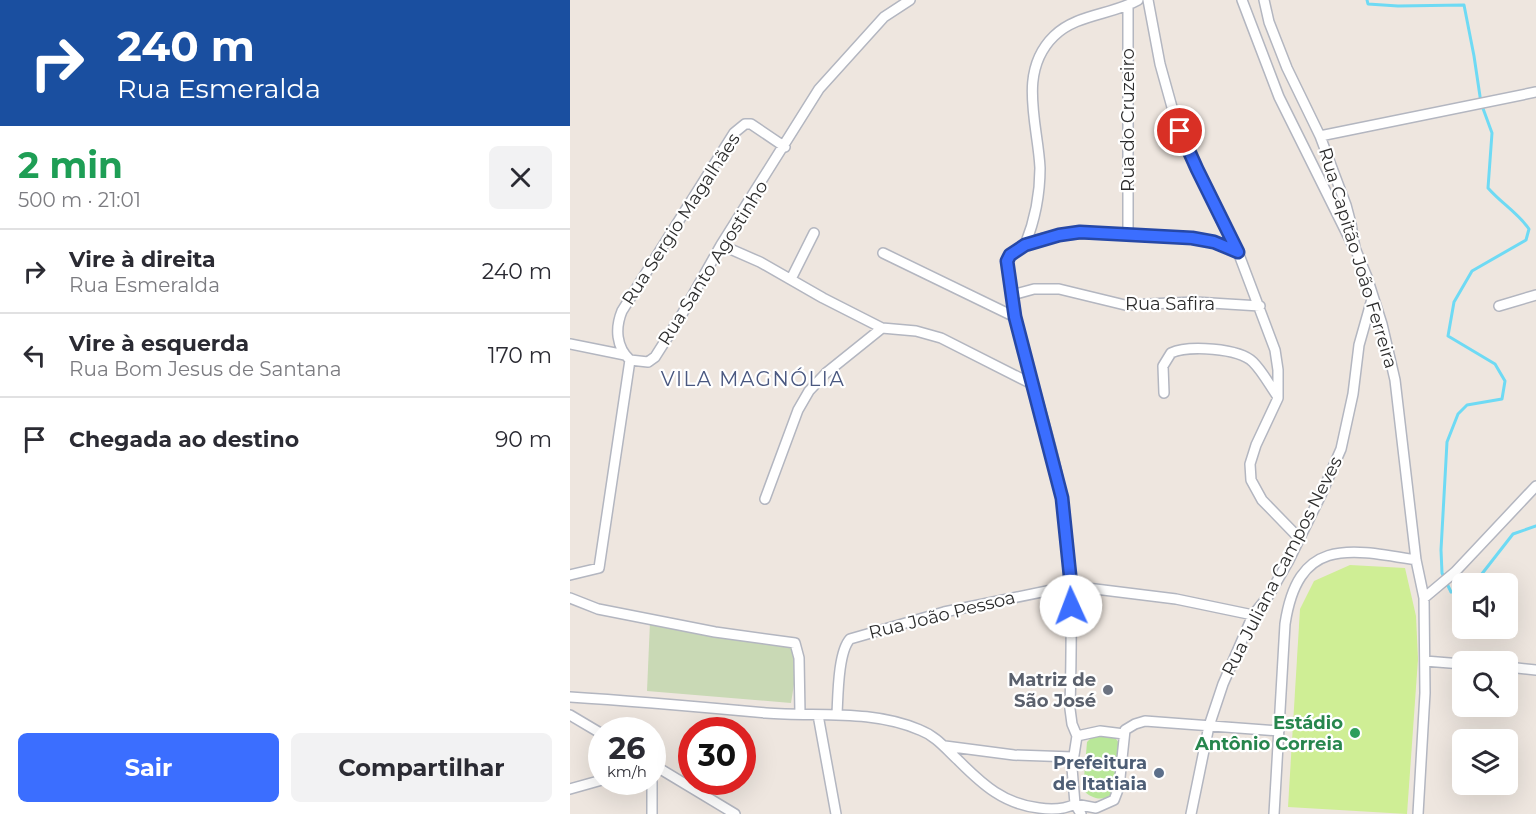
<!DOCTYPE html>
<html lang="pt">
<meta charset="utf-8">
<style>
:root{--surface:#fff;--page:#f2f2f3;--text:#2b2b33;--muted:#7c7c81;--line:#e1e1e2;--accent:#3b6eff}
body{margin:0;font-family:Montserrat,sans-serif;background:var(--page);color:var(--text);height:100vh;display:flex;flex-direction:column;font-size:22px;white-space:nowrap}
*{box-sizing:border-box;margin:0}
p{font-size:20px;color:var(--muted)}
.icon{flex:none;width:33px;height:33px;fill:none;stroke:currentColor;stroke-width:2;stroke-linecap:round;stroke-linejoin:round}
.map{position:relative;flex:1;overflow:hidden}
.panel{display:flex;flex-direction:column;background:var(--surface);width:570px}
.panel>*{flex:none}
.hud{background:#1a4fa0;color:#fff;overflow:hidden}
.buttons{position:absolute;left:882px;top:573px;display:grid;gap:12px}
.buttons a{display:grid;place-items:center;width:66px;height:66px;border-radius:9px;background:var(--surface);box-shadow:0 6px 24px #0002;font-size:30px}
.speed{position:absolute;left:18px;top:717px;display:flex;gap:12px;font-size:30px;font-weight:700;text-align:center}
.speed>*{display:grid;place-content:center;width:78px;height:78px;border-radius:50%;background:var(--surface);box-shadow:0 6px 24px #0002;line-height:1}
.speed small{font-size:15px;font-weight:400}
.speed .limit{border:9px solid #d22;background:#fff;color:#111}
.pin{position:absolute;display:grid;place-items:center;width:51px;height:51px;color:#fff;margin:-26px;border:3px solid #fff;border-radius:50%;box-shadow:0 2px 6px #0007}
.me{position:absolute;width:66px;margin:-33px;rotate:358deg;stroke-linejoin:round;filter:drop-shadow(0 0 4px #0008)}
.turn{display:flex;align-items:center;gap:21px;height:126px;padding:0 18px;font-size:27px}
.turn .icon{width:78px;height:78px;stroke-width:2.5}
.turn b{display:block;font-size:42px;line-height:51px}
.round{display:grid;place-items:center;flex:none;width:63px;height:63px;border-radius:9px;background:var(--page)}
.headline{display:flex;align-items:center;justify-content:space-between;height:102px;padding:0 18px}
h1{font-size:36px;font-weight:700;line-height:45px;color:#1e9e55}
.cta{display:flex;gap:12px;margin-top:auto;padding:12px 18px}
.cta a{flex:1;height:69px;border-radius:9px;background:var(--accent);color:#fff;font-size:24px;font-weight:700;line-height:69px;text-align:center}
.cta a+a{background:var(--page);color:var(--text)}
ul{padding:0;list-style:none}
li{display:flex;align-items:center;gap:18px;height:84px;padding:0 18px;border-top:2px solid var(--line)}
li div{flex:1}
li b{display:block;font-size:22px}
li em{font-style:normal}
main{display:flex;flex:1;min-height:0}
.map>svg:first-child{display:block}
.green{fill:#b9e799}
.cemetery{fill:#c9d9b5}
.pitch{fill:#cfee95}
.lines{fill:none;stroke-linecap:round;stroke-linejoin:round}
.stream{stroke:#6edaf4;stroke-width:3}
.street-casing{stroke:#b3b6c0;stroke-width:12}
.street{stroke:#fff;stroke-width:9}
.route-casing{stroke:#2648a6;stroke-width:15}
.route{stroke:#3b6eff;stroke-width:10}
.worship-dot{fill:#6b7280;stroke:#fff;stroke-width:2}
.leisure-dot{fill:#2e9e5b;stroke:#fff;stroke-width:2}
.service-dot{fill:#5c6f8a;stroke:#fff;stroke-width:2}
.labels{text-anchor:middle;stroke-width:4.5;stroke-linejoin:round;paint-order:stroke}
.street-label{font-size:18px;fill:#2d2d2d;stroke:#fff}
.worship-label{font-size:18px;font-weight:bold;fill:#5b616d;stroke:#fff;text-anchor:end}
.leisure-label{font-size:18px;font-weight:bold;fill:#27864d;stroke:#fff;text-anchor:end}
.service-label{font-size:18px;font-weight:bold;fill:#4e5e75;stroke:#fff;text-anchor:end}
.neighbourhood-label{font-size:20px;letter-spacing:1.5px;fill:#4a5880;stroke:#fff}
</style>
<main>
<section class="panel">
<div class="hud">
<div class="turn"><svg class="icon" aria-label="right" viewBox="0 0 24 24"><path d="M7 20v-9h11M14 6l5 5-5 5"/></svg><div><b>240 m</b>Rua Esmeralda</div></div>
</div>
<div class="headline"><div><h1>2 min</h1><p>500 m · 21:01</p></div><a class="round"><svg class="icon" aria-label="close" viewBox="0 0 24 24"><path d="M6 6l12 12M18 6L6 18"/></svg></a></div>
<ul>
<li><svg class="icon" aria-label="right" viewBox="0 0 24 24"><path d="M7 20v-9h11M14 6l5 5-5 5"/></svg><div><b>Vire à direita</b><p>Rua Esmeralda</p></div><em>240 m</em></li>
<li><svg class="icon" aria-label="left" viewBox="0 0 24 24"><path d="M17 20v-9H6M10 6l-5 5 5 5"/></svg><div><b>Vire à esquerda</b><p>Rua Bom Jesus de Santana</p></div><em>170 m</em></li>
<li><svg class="icon" aria-label="arrive" viewBox="0 0 24 24"><path d="M6 21V4h12l-3 4 3 4H6"/></svg><div><b>Chegada ao destino</b></div><em>90 m</em></li>
</ul>
<div class="cta"><a>Sair</a><a>Compartilhar</a></div>
</section>
<div class="map">
<svg width="966" height="814" viewBox="0 0 966 814">
<rect width="100%" height="100%" fill="#eee6df"/>
<path class="green" d="M524,735H543L549,743L545,792C534,802 523,800 513,790L517,742Z"/>
<path class="cemetery" d="M80,622L230,647L221,703L77,691Z"/>
<path class="pitch" d="M780,565L835,568L846,616L848,659L837,814L718,807L730,609L744,581Z"/>
<g class="lines">
<path class="stream" d="M797,0L798,4L828,6L894,5L904,56L911,103L922,133L918,188C931,203 948,213 959,229L956,240L902,271L884,302L878,336L925,364L935,381L932,399L897,405L888,414L877,442L871,550L872,573L881,592H892
M904,584L943,534L966,526"/>
<defs>
<path id="street" d="M578,0L590,64L605,118L627,169L668,252L705,350L708,370V398L686,445L680,464L681,480L692,500L729,538
M672,0L709,97L782,244
M694,0L699,22L717,68L750,136L776,205L781,224L785,248L797,277L812,324L825,380L846,560L854,598L855,693L848,814
M750,136L966,92
M558,235V6
M151,245L190,262L253,298L312,328L346,331L371,338L462,384
M455,245C465,220 470,195 470,168C468,124 447,72 484,36C506,14 542,15 568,0
M313,253L445,317
M221,279L244,233
M442,295L464,289H489L555,305L625,302L690,306
M929,306L966,295
M0,344L55,355
M60,360C46,347 45,328 52,311L164,133L175,124H181L215,147
M594,393L593,366L601,353C618,345 669,348 683,362C693,372 700,386 708,397
M195,499L228,410L239,391L256,373L312,328
M0,575L29,568L60,360L78,362L85,357L111,316L151,245L249,89L314,17L340,0
M0,598L28,609L145,632L225,643L229,658L230,714
M854,598L885,572L966,486
M855,661L892,664
M938,667L966,670
M0,697C65,701 131,707 196,713C247,717 301,709 350,730C366,736 376,749 389,761C413,785 434,804 469,808C482,810 493,810 505,804L511,814
M267,714C268,696 268,652 280,639L374,612L501,586L606,599L683,615
M0,715L32,734
M248,715L266,814
M554,734L530,731L507,736L502,768L505,804L526,808L544,800L549,787L555,730L565,724L575,721L709,731
M507,736L502,724L500,709C502,629 504,547 486,469C473,411 452,356 442,297C440,285 437,273 437,261C456,225 539,234 573,236C596,237 620,236 642,242C651,244 660,249 668,252
M375,746L444,755L503,757
M82,764L165,814
M82,782V814
M0,789L32,780
M621,814L639,726L653,684L683,615L699,595L718,562L751,495L771,449L783,394L789,345L802,299
M704,814L715,624C728,538 777,548 846,560"/>
</defs>
<use href="#street" class="street-casing"/>
<use href="#street" class="street"/>
</g>
<g class="lines">
<defs>
<path id="route" d="M501,606V585L492,498L445,317L437,261L440,255L455,245L489,235L510,232L622,238L644,242L668,252L627,169L610,131"/>
</defs>
<use href="#route" class="route-casing"/>
<use href="#route" class="route"/>
</g>
<circle class="worship-dot" cx="538" cy="690" r="6"/>
<circle class="leisure-dot" cx="785" cy="733" r="6"/>
<circle class="service-dot" cx="589" cy="773" r="6"/>
<g class="labels">
<g class="street-label">
<text transform="translate(558 120) rotate(-90)" y="6">Rua do Cruzeiro</text>
<text transform="translate(111 219) rotate(-57)" y="6">Rua Sergio Magalhães</text>
<text transform="translate(788 258) rotate(73)" y="6">Rua Capitão João Ferreira</text>
<text transform="translate(143 263) rotate(-58)" y="6">Rua Santo Agostinho</text>
<text x="600" y="310">Rua Safira</text>
<text transform="translate(712 566) rotate(-63)" y="6">Rua Juliana Campos Neves</text>
<text transform="translate(372 615) rotate(-14)" y="6">Rua João Pessoa</text>
</g>
<g class="worship-label">
<text x="526" y="686">Matriz de<tspan x="526" dy="21">São José</tspan></text>
</g>
<g class="leisure-label">
<text x="773" y="729">Estádio<tspan x="773" dy="21">Antônio Correia</tspan></text>
</g>
<g class="service-label">
<text x="577" y="769">Prefeitura<tspan x="577" dy="21">de Itatiaia</tspan></text>
</g>
<g class="neighbourhood-label">
<text x="183" y="386">VILA MAGNÓLIA</text>
</g>
</g>
</svg>
<div class="buttons">
<a><svg class="icon" aria-label="sound" viewBox="0 0 24 24"><path d="M4 9h4l5-4v14l-5-4H4zM17 9q2 3 0 6"/></svg></a>
<a><svg class="icon" aria-label="search" viewBox="0 0 24 24"><circle cx="10" cy="10" r="6"/><path d="M15 15l6 6"/></svg></a>
<a><svg class="icon" aria-label="layers" viewBox="0 0 24 24"><path d="M12 4l9 5-9 5-9-5zM3 14l9 5 9-5"/></svg></a>
</div>
<div class="speed"><div>26<small>km/h</small></div><div class="limit">30</div></div>
<div class="pin" style="left:610px;top:131px;background:#d93025"><svg class="icon" aria-label="arrive" viewBox="0 0 24 24"><path d="M6 21V4h12l-3 4 3 4H6"/></svg></div>
<svg class="me" style="left:501px;top:606px" viewBox="-20 -20 40 40"><circle r="19" fill="#fff"/><path d="M0-13L10 11 0 6-10 11z" fill="#3b6eff"/></svg>
</div>
</main>
